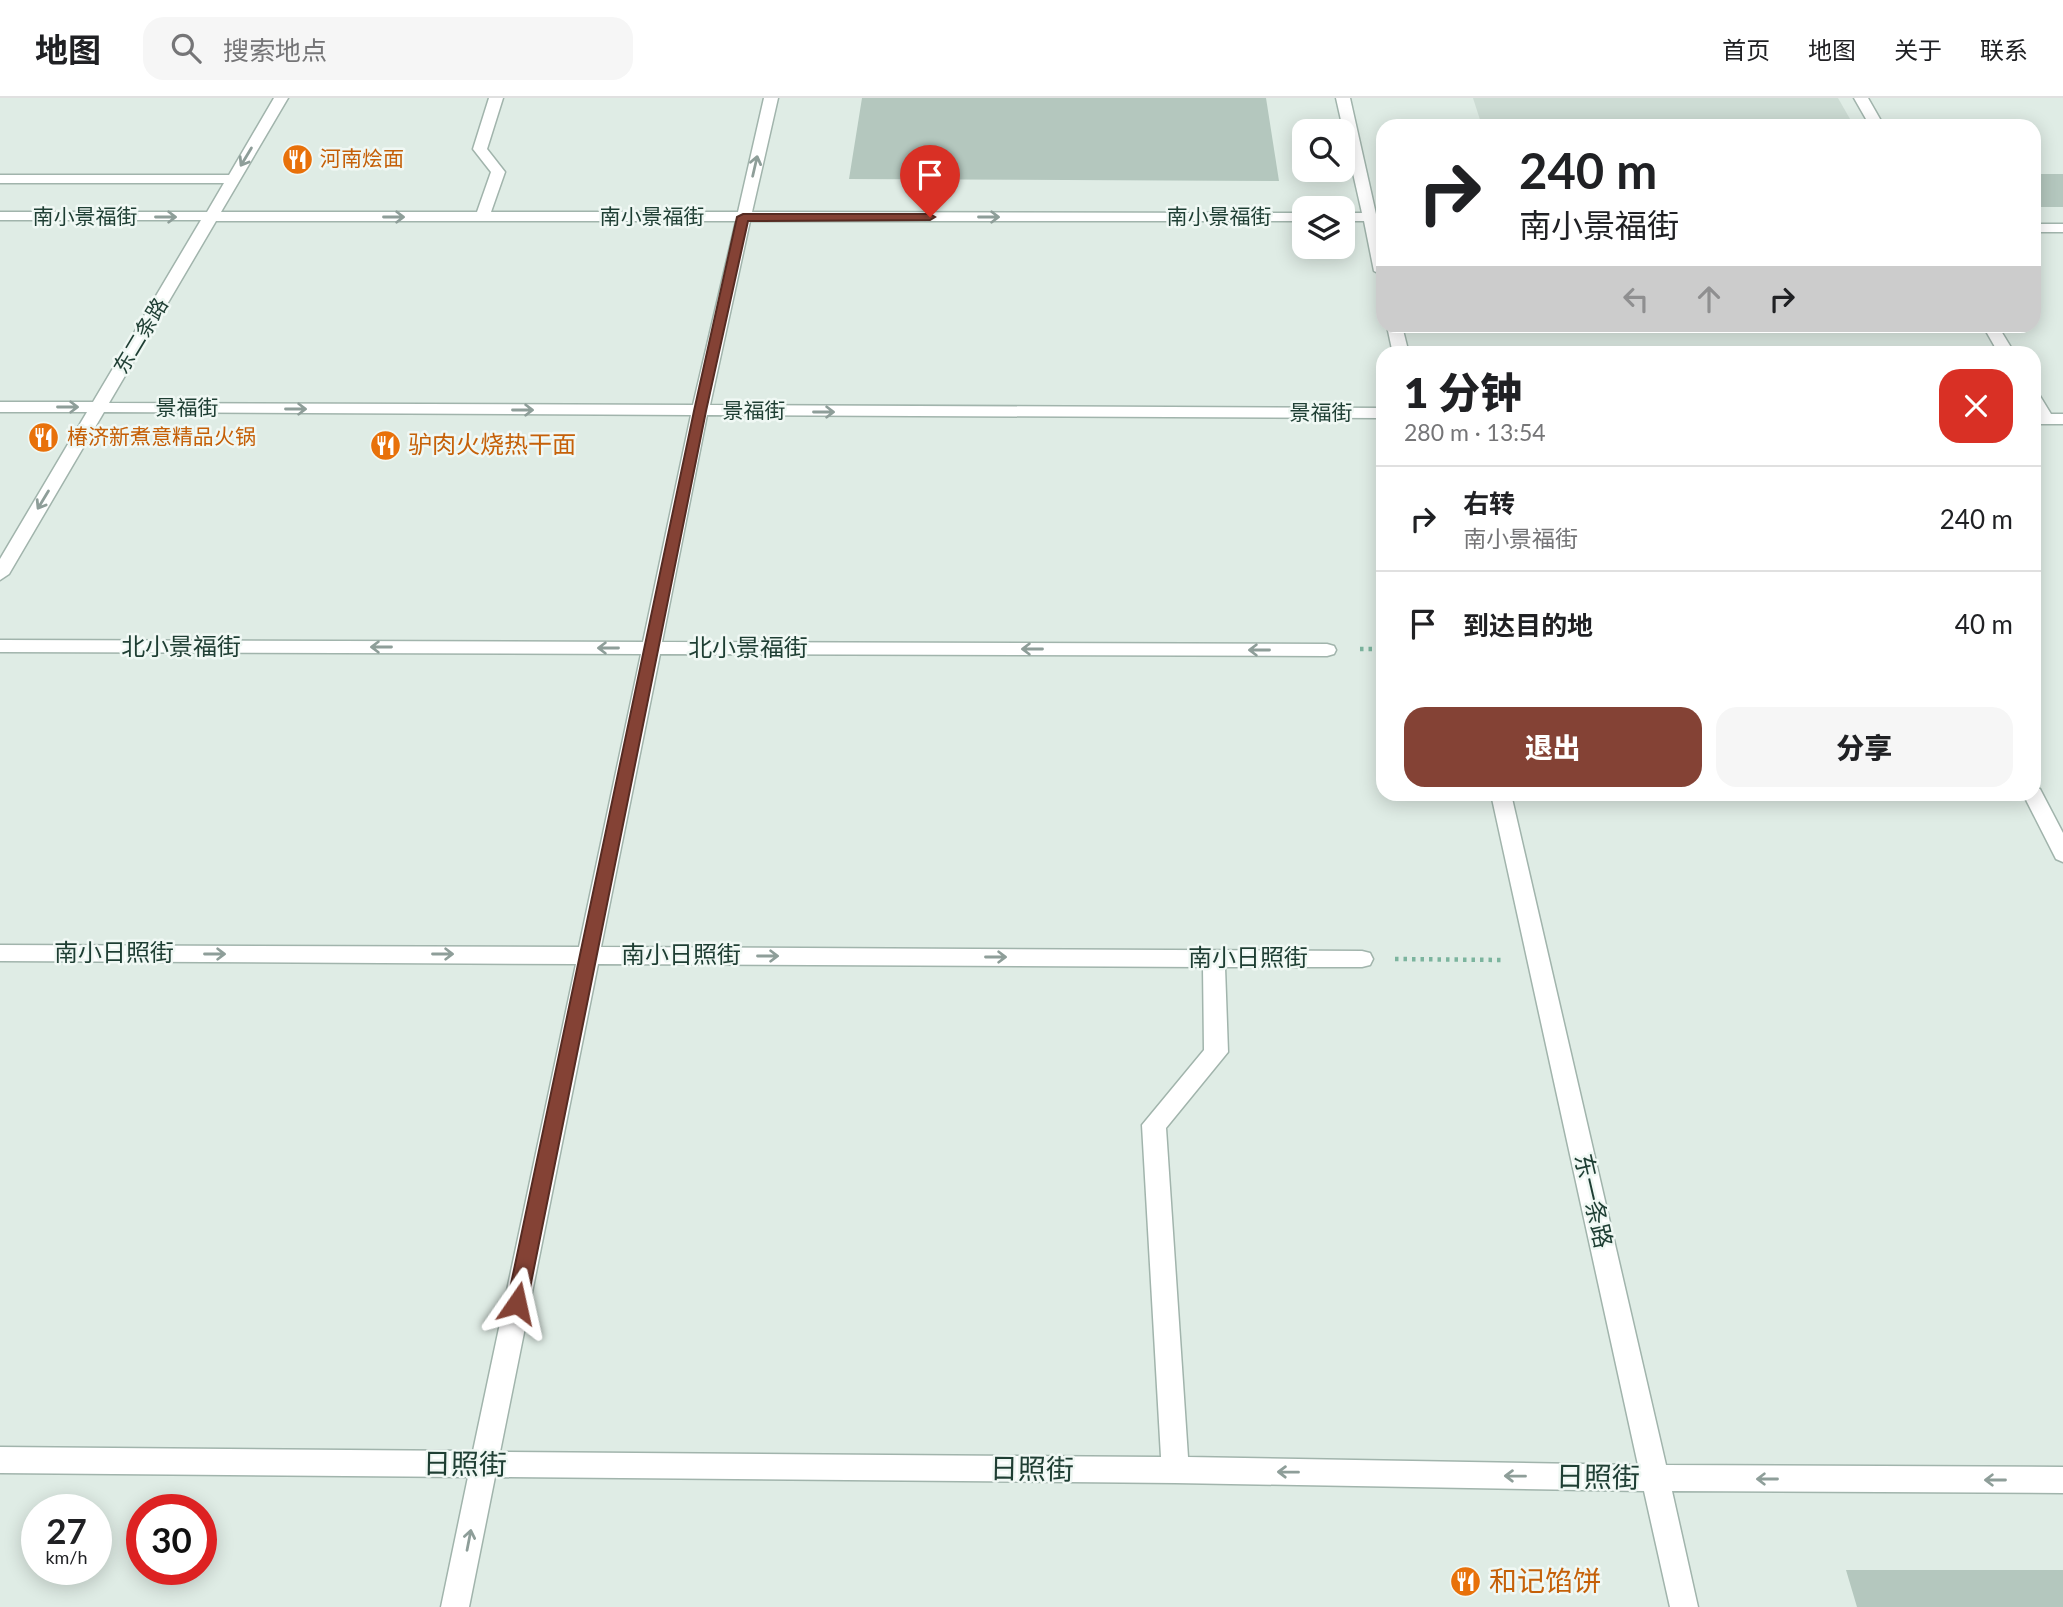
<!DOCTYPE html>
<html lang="zh">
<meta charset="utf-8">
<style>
:root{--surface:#fff;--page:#f6f6f6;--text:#202124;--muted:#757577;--line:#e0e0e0;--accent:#844235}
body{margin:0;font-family:Lato,"Noto Sans SC",sans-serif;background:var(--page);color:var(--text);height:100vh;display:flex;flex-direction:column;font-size:26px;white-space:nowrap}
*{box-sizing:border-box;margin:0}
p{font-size:23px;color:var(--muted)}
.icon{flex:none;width:38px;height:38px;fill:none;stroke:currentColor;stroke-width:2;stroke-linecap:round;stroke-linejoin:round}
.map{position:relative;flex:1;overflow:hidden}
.details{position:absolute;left:1376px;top:248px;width:665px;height:455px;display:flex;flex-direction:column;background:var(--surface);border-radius:21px;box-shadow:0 4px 18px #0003}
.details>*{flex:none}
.top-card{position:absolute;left:1376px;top:21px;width:665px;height:214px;border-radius:21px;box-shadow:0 4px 18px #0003;background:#fff;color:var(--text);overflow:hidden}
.buttons{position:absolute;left:1292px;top:21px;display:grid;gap:14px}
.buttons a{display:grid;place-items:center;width:63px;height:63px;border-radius:14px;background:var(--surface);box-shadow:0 4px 18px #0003;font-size:35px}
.speed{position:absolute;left:21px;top:1396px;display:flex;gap:14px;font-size:35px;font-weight:700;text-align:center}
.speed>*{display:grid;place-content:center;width:91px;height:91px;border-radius:50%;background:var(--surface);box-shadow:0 4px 18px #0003;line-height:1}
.speed small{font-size:18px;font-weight:400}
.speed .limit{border:10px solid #d22;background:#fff;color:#111}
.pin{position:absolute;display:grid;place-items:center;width:60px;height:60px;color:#fff;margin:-72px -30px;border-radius:50% 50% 50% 0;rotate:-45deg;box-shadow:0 0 7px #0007}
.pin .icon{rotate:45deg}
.me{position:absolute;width:77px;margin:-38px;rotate:11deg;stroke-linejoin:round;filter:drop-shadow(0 0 5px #0008)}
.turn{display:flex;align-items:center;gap:24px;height:147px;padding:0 28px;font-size:32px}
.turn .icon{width:91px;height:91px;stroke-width:2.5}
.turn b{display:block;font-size:49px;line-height:60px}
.lanes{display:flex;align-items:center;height:66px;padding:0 28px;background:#0003;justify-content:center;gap:35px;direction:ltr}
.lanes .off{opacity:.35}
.round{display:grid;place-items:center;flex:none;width:74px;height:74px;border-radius:21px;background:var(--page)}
.headline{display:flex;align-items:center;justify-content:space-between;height:119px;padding:0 28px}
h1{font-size:42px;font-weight:800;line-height:52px}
.button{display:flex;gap:14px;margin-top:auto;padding:14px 28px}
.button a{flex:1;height:80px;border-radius:21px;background:var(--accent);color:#fff;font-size:28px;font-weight:800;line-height:80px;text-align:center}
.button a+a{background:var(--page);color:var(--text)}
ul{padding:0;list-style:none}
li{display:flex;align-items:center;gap:21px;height:105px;padding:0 28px;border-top:2px solid var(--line)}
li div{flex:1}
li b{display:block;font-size:26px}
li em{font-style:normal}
header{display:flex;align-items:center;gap:42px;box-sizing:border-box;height:98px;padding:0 35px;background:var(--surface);border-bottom:2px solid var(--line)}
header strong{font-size:33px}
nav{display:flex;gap:38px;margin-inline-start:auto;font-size:24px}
.search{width:490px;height:63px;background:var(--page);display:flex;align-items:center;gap:18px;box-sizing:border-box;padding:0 24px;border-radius:21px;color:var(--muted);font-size:26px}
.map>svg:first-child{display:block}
.built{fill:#cddcd4}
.building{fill:#b4c7be}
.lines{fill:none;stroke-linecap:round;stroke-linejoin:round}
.minor-casing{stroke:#a1b4ac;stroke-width:3}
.path{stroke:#7cb49e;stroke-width:4.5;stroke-dasharray:3.5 5;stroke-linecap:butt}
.minor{fill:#fff;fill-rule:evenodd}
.oneway{stroke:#8e9e99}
.route{fill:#844235;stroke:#562b22;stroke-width:2}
.labels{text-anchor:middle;stroke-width:5;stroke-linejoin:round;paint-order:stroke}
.far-food-label{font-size:21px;fill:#c56008;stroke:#f0f8f4;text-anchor:start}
.far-street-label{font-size:21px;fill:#1e3e33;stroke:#f0f8f4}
.food-label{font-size:24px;fill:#c56008;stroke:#f0f8f4;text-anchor:start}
.street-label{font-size:24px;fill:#1e3e33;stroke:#f0f8f4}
.near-street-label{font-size:28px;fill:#1e3e33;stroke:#f0f8f4}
.near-food-label{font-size:28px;fill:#c56008;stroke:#f0f8f4;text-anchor:start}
</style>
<header>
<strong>地图</strong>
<div class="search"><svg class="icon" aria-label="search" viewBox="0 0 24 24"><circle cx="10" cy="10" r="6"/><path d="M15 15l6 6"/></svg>搜索地点</div>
<nav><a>首页</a><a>地图</a><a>关于</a><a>联系</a></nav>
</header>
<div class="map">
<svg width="2063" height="1509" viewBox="0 0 2063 1509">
<rect width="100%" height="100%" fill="#dfece5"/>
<path class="built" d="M1473,0H1838L1854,28H1482Z"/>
<path class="building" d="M862,0H1266L1279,83L849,81Z
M2034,76H2063V109H2034Z
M1846,1472H2063V1509H1857Z"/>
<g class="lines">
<defs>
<path id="minor" d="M274,0H288L221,114H477L491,74L473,51L489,0H503L487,51L505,74L491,114H738L764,0H778L752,114L1304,115V123H750L710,307L1382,310V320L707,317L662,544L1327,546L1334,548L1336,552L1334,556L1327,558L660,556L601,849L1362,853L1370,855L1373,861L1370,867L1362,869H1225L1228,954L1166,1030L1188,1359L1638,1367L1491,696H1511L1666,1367L2063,1369V1395L1672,1393L1698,1509H1670L1644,1393L1175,1385L495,1379L469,1509H441L468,1379L0,1375V1349L473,1353L576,866L0,863V847L579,849L641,556L0,554V542L643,544L691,317L104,314L9,476L0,482V461L87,314H0V304H93L201,122H0V114H207L224,85H0V77H229ZM216,123H736L693,307L109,305ZM598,866L1203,869L1204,952L1142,1027L1161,1359L500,1354Z
M1336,0H1350L1382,143V177L1374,173L1364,123H1342V115H1362Z
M1854,0H1868L1884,28H1870Z
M2034,126H2063V134H2034Z
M1387,228H1402L1409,256H1393Z
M1983,228H1998L2015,256H1999Z
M2034,296L2040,298L2051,316H2063V326H2034Z
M2034,689L2040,691L2063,735V764L2056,761L2023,696H2034Z"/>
</defs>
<use href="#minor" class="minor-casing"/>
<path class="path" d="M1360,551H1382
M1395,861L1502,862"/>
<use href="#minor" class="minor"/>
</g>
<defs><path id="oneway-shaft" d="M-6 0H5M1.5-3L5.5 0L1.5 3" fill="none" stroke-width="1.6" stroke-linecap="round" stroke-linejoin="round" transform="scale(1.75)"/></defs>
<g class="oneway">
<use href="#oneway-shaft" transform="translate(246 59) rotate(121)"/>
<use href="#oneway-shaft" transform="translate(755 68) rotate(-77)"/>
<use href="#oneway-shaft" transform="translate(166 119)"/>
<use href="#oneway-shaft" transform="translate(394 119)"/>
<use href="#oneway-shaft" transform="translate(989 119)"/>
<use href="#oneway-shaft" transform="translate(68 309)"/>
<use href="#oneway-shaft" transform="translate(296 311)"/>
<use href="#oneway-shaft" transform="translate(523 312)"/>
<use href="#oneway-shaft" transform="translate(824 314)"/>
<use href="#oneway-shaft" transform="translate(43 402) rotate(121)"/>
<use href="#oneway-shaft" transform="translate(381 549) rotate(-180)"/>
<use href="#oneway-shaft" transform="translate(608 550) rotate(-180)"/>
<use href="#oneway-shaft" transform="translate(1032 551) rotate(-180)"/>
<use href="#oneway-shaft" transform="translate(1259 552) rotate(-180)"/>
<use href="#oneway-shaft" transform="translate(215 856)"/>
<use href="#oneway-shaft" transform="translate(443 856)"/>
<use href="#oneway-shaft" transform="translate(768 858)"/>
<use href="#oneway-shaft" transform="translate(996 859)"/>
<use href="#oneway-shaft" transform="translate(1288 1374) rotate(-179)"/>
<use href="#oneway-shaft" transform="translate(1515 1378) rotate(-179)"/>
<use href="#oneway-shaft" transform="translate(1767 1381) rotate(-180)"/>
<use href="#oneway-shaft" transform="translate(1995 1382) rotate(-180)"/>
<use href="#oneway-shaft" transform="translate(469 1442) rotate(-79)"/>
</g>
<path class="route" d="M743,116H930L935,119L930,122L748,123L706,313L527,1205L524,1211L517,1214L510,1211L507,1205L694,313L737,119Z"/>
<defs>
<symbol id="restaurant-disc" viewBox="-11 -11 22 22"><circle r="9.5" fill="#e8710a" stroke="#f0f8f4"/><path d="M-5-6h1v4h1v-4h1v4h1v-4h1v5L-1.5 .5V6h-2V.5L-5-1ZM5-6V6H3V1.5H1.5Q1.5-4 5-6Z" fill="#fff"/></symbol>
</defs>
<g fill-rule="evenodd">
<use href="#restaurant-disc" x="280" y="44" width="35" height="35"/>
<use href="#restaurant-disc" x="26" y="322" width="35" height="35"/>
<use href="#restaurant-disc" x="368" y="330" width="35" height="35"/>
<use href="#restaurant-disc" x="1448" y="1466" width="35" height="35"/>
</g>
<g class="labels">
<g class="far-food-label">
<text x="320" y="68">河南烩面</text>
<text x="67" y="346">椿济新煮意精品火锅</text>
</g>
<g class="far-street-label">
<text x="85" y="126">南小景福街</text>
<text x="652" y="126">南小景福街</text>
<text x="1219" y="126">南小景福街</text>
<text transform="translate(141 238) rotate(-59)" y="7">东二条路</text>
<text x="187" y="317">景福街</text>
<text x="754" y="320">景福街</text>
<text x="1321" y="322">景福街</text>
</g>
<g class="food-label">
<text x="408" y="355">驴肉火烧热干面</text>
</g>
<g class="street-label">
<text x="181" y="557">北小景福街</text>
<text x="748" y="558">北小景福街</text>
<text x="114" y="863">南小日照街</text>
<text x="681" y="865">南小日照街</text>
<text x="1248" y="868">南小日照街</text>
<text transform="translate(1593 1103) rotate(77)" y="8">东一条路</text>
</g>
<g class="near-street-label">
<text transform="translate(465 1366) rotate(1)" y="10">日照街</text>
<text transform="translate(1032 1371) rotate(1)" y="10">日照街</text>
<text transform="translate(1598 1379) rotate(1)" y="10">日照街</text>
</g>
<g class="near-food-label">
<text x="1489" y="1493">和记馅饼</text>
</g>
</g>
</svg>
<div class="buttons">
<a><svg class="icon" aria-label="search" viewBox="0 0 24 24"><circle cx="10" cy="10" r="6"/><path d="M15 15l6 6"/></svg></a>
<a><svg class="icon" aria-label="layers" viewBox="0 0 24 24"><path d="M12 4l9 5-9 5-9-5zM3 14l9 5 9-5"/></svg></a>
</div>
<div class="speed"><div>27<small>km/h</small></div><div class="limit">30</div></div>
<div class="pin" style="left:930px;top:119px;background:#d93025"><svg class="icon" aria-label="arrive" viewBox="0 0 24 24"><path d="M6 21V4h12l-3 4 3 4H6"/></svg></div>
<svg class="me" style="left:517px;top:1205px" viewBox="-20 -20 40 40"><path d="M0-17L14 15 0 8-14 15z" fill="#844235" stroke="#fff" stroke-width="4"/></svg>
<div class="top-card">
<div class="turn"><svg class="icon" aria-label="right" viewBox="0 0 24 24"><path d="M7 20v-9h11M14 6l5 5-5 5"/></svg><div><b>240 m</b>南小景福街</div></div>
<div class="lanes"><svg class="icon off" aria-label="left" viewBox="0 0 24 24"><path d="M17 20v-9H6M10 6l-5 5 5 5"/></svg><svg class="icon off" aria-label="ahead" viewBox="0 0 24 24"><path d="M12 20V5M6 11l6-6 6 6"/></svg><svg class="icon" aria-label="right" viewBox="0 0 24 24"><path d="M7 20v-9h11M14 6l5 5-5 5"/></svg></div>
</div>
<section class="details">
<div class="headline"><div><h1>1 分钟</h1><p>280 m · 13:54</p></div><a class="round" style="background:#d93025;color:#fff"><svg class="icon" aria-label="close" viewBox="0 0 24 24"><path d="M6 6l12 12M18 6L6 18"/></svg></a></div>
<ul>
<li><svg class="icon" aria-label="right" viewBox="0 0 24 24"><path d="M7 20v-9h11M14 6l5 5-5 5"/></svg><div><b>右转</b><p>南小景福街</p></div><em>240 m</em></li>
<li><svg class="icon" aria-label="arrive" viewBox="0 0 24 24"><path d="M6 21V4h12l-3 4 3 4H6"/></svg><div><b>到达目的地</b></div><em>40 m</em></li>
</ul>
<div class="button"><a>退出</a><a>分享</a></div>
</section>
</div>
